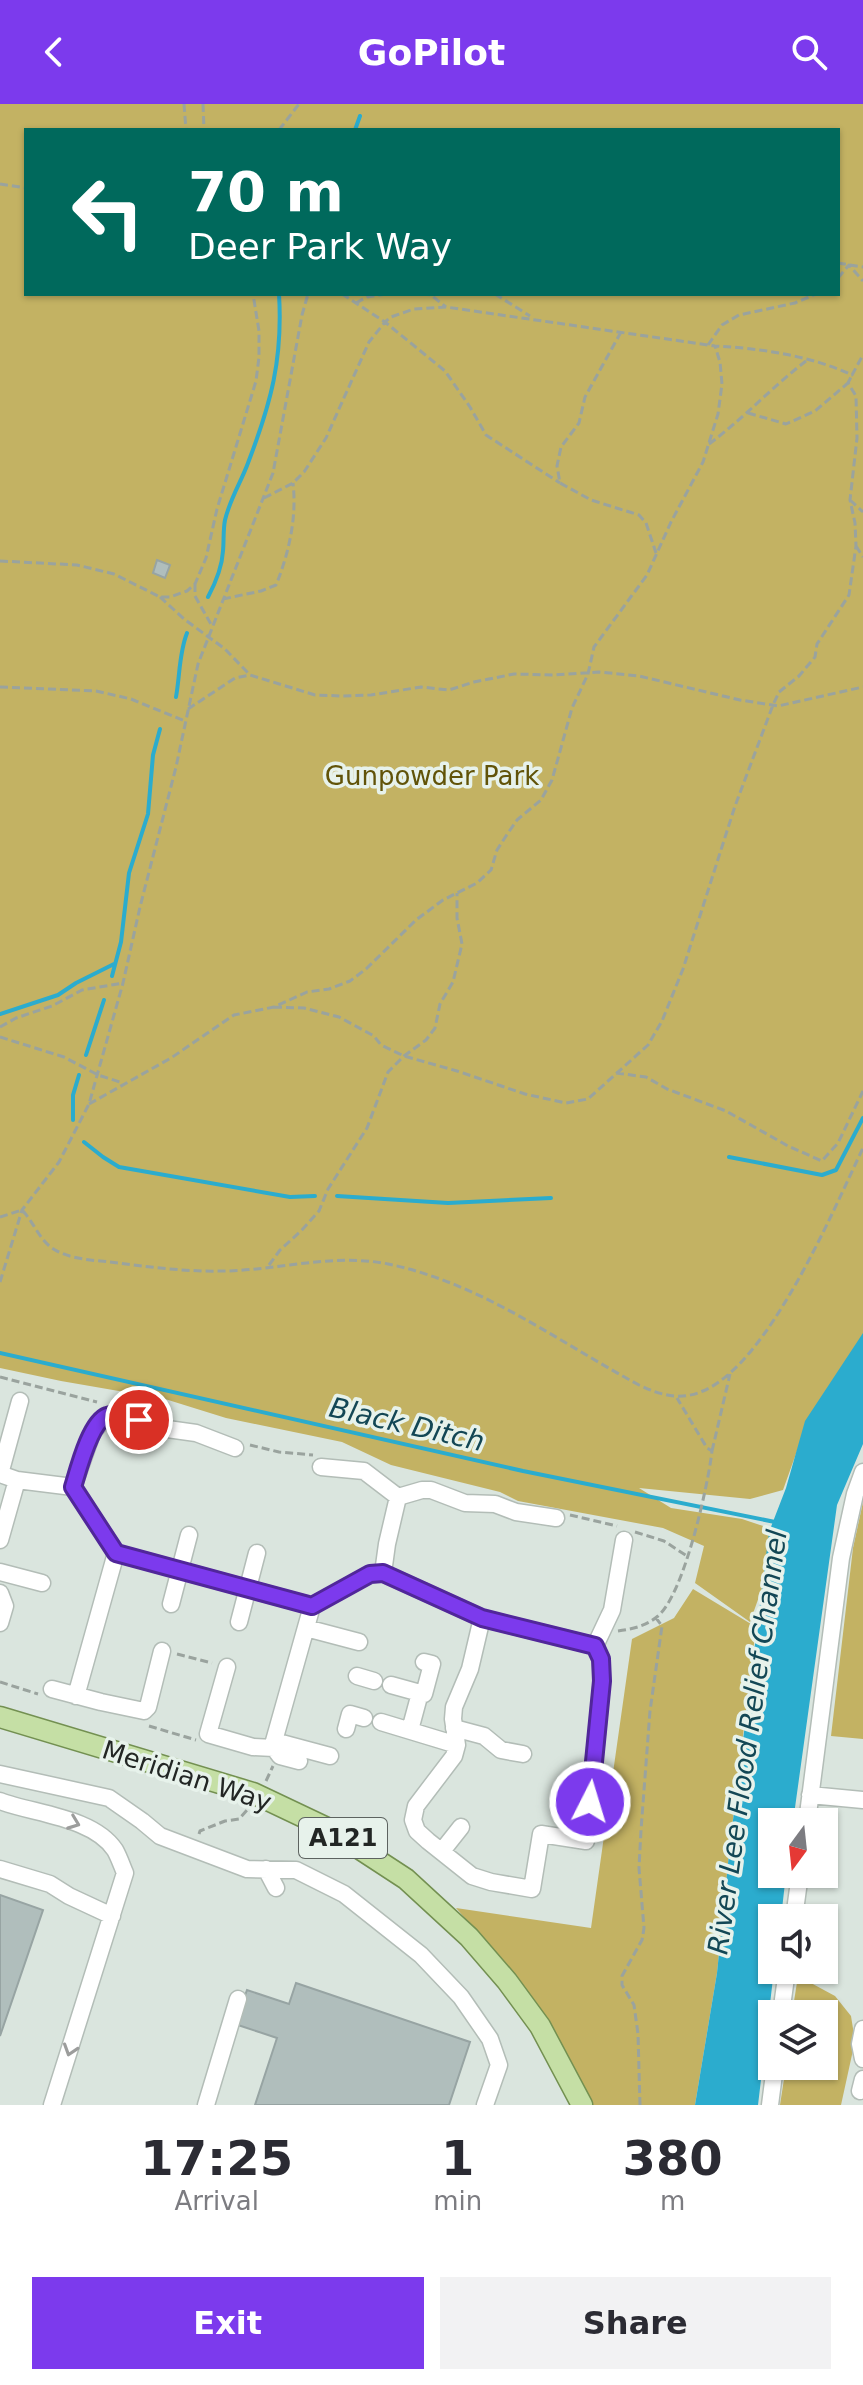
<!DOCTYPE html>
<style>
:root{--surface:#fff;--page:#f2f2f3;--text:#2b2b33;--muted:#7c7c81;--accent:#7c3aed}
body{margin:0;font-family:"DejaVu Sans",sans-serif;background:var(--page);color:var(--text);height:100vh;display:flex;flex-direction:column;font-size:30px;white-space:nowrap}
*{box-sizing:border-box;margin:0}
p{font-size:26px;color:var(--muted)}
.icon{flex:none;width:44px;height:44px;fill:none;stroke:currentColor;stroke-width:2;stroke-linecap:round;stroke-linejoin:round}
.map{position:relative;height:2001px;overflow:hidden}
.details{display:flex;flex-direction:column;background:var(--surface);flex:1}
.details>*{flex:none}
.hud{position:absolute;left:24px;top:24px;width:816px;height:168px;border-radius:0px;box-shadow:0 2px 6px #0004;background:#00695c;color:#fff;overflow:hidden}
.needle{width:52px;rotate:195deg}
.fabs{position:absolute;left:758px;top:1704px;display:grid;gap:16px}
.fabs a{display:grid;place-items:center;width:80px;height:80px;border-radius:0px;background:var(--surface);box-shadow:0 2px 6px #0004;font-size:40px}
.pin{position:absolute;display:grid;place-items:center;width:68px;height:68px;color:#fff;margin:-34px;border:4px solid #fff;border-radius:50%;box-shadow:0 2px 8px #0007}
.me{position:absolute;width:88px;margin:-44px;rotate:5deg;stroke-linejoin:round;filter:drop-shadow(0 0 6px #0008)}
.turn{display:flex;align-items:center;gap:28px;height:168px;padding:0 32px;font-size:36px}
.turn .icon{width:104px;height:104px;stroke-width:2.5}
.turn b{display:block;font-size:56px;line-height:68px}
.eta{display:flex;justify-content:space-evenly;align-items:center;height:136px;text-align:center}
.eta b{font-size:48px;font-weight:700;line-height:56px}
.primary-button{display:flex;gap:16px;margin-top:auto;padding:16px 32px}
.primary-button a{flex:1;height:92px;border-radius:0px;background:var(--accent);color:#fff;font-size:32px;font-weight:700;line-height:92px;text-align:center}
.primary-button a+a{background:var(--page);color:var(--text)}
header{display:flex;justify-content:space-between;align-items:center;height:104px;padding:0 32px;background:var(--accent);color:#fff;font-size:36px;font-weight:700}
.map>svg:first-child{display:block}
.green{fill:#c3b263;fill-rule:evenodd}
.water{fill:#2bacce}
.lines{fill:none;stroke-linecap:round;stroke-linejoin:round}
.stream{stroke:#2bacce;stroke-width:4}
.building{fill:#b0bebc;stroke:#97a4a3;stroke-width:2}
.minor-casing{stroke:#b3bdb7;stroke-width:19}
.major-casing{stroke:#739051;stroke-width:23}
.path{stroke:#9aa39e;stroke-width:3;stroke-dasharray:8 4;stroke-linecap:butt}
.minor{stroke:#fff;stroke-width:16}
.major{stroke:#c5dfa5;stroke-width:20}
.oneway{stroke:#9c9d9c}
.route-casing{stroke:#51269a;stroke-width:20}
.route{stroke:#7c3aed;stroke-width:14}
.labels{text-anchor:middle;stroke-width:7;stroke-linejoin:round;paint-order:stroke}
.shield{fill:#e7f2eb;stroke:#5d6360;stroke-width:2}
.shield-label{font-size:24px;font-weight:bold;fill:#222624}
.park-label{font-size:26px;fill:#615308;stroke:#e7f2eb}
.street-label{font-size:26px;fill:#222624;stroke:#e7f2eb}
.water-label{font-size:28px;font-style:italic;fill:#134755;stroke:#e7f2eb}
</style>
<header><svg class="icon" aria-label="back" viewBox="0 0 24 24"><path d="M15 5l-7 7 7 7"/></svg>GoPilot<svg class="icon" aria-label="search" viewBox="0 0 24 24"><circle cx="10" cy="10" r="6"/><path d="M15 15l6 6"/></svg></header>
<div class="map">
<svg width="863" height="2001" viewBox="0 0 863 2001">
<rect width="100%" height="100%" fill="#dae5de"/>
<path class="green" d="M0,0H863V1235L807,1319L783,1386L750,1395L639,1384L671,1404L742,1415L778,1427L771,1459L750,1518L695,1479L704,1442L663,1424L518,1397L500,1388L391,1361L342,1338L226,1314L165,1295L61,1277L0,1264ZM26,26H838V190H26Z
M863,1398V1635L831,1632L853,1444Z
M693,1485L756,1523L730,1740L717,1869L695,2001H589L509,1864L456,1804L591,1824L632,1535L674,1514Z
M798,1872L835,1892L851,1912L855,1937L841,2001H780L786,1962H824V1910H792Z"/>
<path class="water" d="M863,1229V1340L837,1401L793,1718H772V1770H786L781,1814H772V1866H774L758,2001H695L717,1869L730,1740L769,1428L786,1384L805,1317Z"/>
<g class="lines">
<path class="stream" d="M355,26L360,12
M208,493C216,478 222,464 223,447C224,437 223,426 225,416C230,395 241,378 248,359C271,299 283,255 279,190
M176,593C180,571 179,549 187,529
M112,872L121,838L129,769L148,710L153,651L160,625
M0,910L58,891L76,879L114,860
M86,951L104,896
M73,1016V991L79,971
M84,1038L103,1053L119,1063L290,1093L315,1092
M729,1053L822,1071L836,1066L863,1014
M337,1092L448,1099L551,1094
M0,1249L523,1367L775,1418"/>
</g>
<path class="building" d="M157,456L170,461L165,474L153,469Z
M0,1791L43,1806L0,1932Z
M296,1879L470,1938L449,2001H255L277,1934L235,1920L247,1886L289,1900Z"/>
<g class="lines">
<defs>
<path id="minor" d="M20,1297L0,1370L17,1376L73,1383L116,1449L312,1502L370,1470L383,1469L482,1514L595,1542L601,1555L602,1577L590,1698
M321,1363L364,1367L398,1393
M73,1383L92,1329L106,1312L123,1311L153,1323L196,1329L235,1344
M398,1393L422,1386H431L465,1399L495,1400L516,1408L556,1414
M0,1436L17,1376
M0,1468L42,1479
M383,1469L387,1440L398,1393
M0,1489L5,1502L0,1519
M171,1500L189,1431
M482,1514L470,1565L454,1603L453,1615L457,1641L454,1652L416,1702L413,1716L417,1727L428,1737L472,1772L491,1778L532,1785L541,1730L586,1737
M239,1518L257,1449
M306,1524L359,1538
M595,1542L612,1506L624,1436
M227,1563L208,1630L253,1643L274,1644L280,1652L299,1657
M357,1572L374,1577
M391,1581L420,1589L410,1626
M52,1585L101,1598L144,1607L148,1603L162,1547
M420,1589L424,1590L432,1560L424,1558
M76,1592L116,1449
M381,1618L457,1641
M454,1624L484,1632L501,1646L523,1650
M346,1625L350,1610L364,1614
M274,1637L330,1652
M274,1644V1637L312,1502
M0,1670L109,1694L142,1717L160,1732L247,1765L296,1766L344,1790L421,1851L461,1893L490,1935L499,1961L485,2001
M810,1691L863,1696
M0,1697C34,1710 93,1713 115,1746C119,1753 122,1762 125,1769L52,2001
M807,1718L841,1454L855,1390L863,1368
M442,1747L461,1723
M0,1765L50,1780L69,1792L112,1812
M266,1765L276,1784
M794,1814L800,1770
M781,1910L787,1866
M863,1925L860,1940L863,1955
M860,1987L863,1975
M206,2001L238,1895
M770,2001L775,1962"/>
<path id="major" d="M0,1613L253,1689L331,1726L406,1775L469,1833L507,1877L540,1922L582,2001"/>
</defs>
<use href="#minor" class="minor-casing"/>
<use href="#major" class="major-casing"/>
<path class="path" d="M184,0L186,26
M203,0L204,26
M279,26L299,0
M0,80L26,84
M838,159L863,163
M838,174L849,161L863,177
M342,190L385,218L445,267L470,303L486,331L560,379
M422,190L431,191L446,203
M495,190L530,212
M356,199L367,193L386,190
M621,228L585,293L579,319L561,343L557,362L560,379L591,396L639,411L646,419L656,449
M708,241L722,221L739,211L795,199L816,190
M748,309L786,320L815,307L848,279
M709,340C743,315 772,283 806,257
M264,394L293,379L304,368L326,334L369,238L385,218L391,213L414,205L446,203L715,242C759,244 812,252 852,271L863,251
M850,396L863,408
M856,442L863,453
M0,457L77,461L114,470L160,493H170L187,487L195,480L206,454L217,405L256,277L259,253V227L253,190
M195,480V492L212,522
M160,493L184,515L225,545L250,571
M223,495L261,487L276,481C289,449 297,413 293,379
M0,583L96,587L131,595L185,617
M188,605L235,574L250,571L315,591L342,592L371,591L421,583L449,586L474,578L514,570L554,571L599,568L639,572L740,596L778,602L863,583
M274,903L304,904L339,913L374,932L381,941L404,952L457,967L525,990L566,999L588,995L648,941L662,917L683,865L735,702L773,601L779,588L799,572L815,553L817,540L849,491L856,442L855,419L850,396L857,334L856,292L848,279L852,271
M0,923L16,914L52,902L82,886L123,879
M0,933L64,953L98,971L123,979
M616,969L646,973L667,985L726,1007L788,1042L822,1057L838,1039L863,987
M89,1000L171,954L234,911L274,903L307,888L329,885L350,877L366,865L416,816L443,796L477,779L491,766L497,746L506,732L517,716L541,696L552,676L572,604L588,570L594,543L647,471L671,418L703,358L718,310L722,280L720,258L715,242
M0,1113L22,1106C33,1117 39,1135 52,1144C68,1155 91,1156 110,1158C148,1163 187,1168 225,1167C279,1166 334,1149 388,1160C481,1179 557,1237 639,1281C660,1291 680,1297 703,1287C769,1259 832,1109 863,1044
M269,1161L280,1146L301,1127L319,1107L328,1085L367,1024L388,968L404,952L426,936L435,924L440,900L453,878L462,840L457,814V789
M0,1178L22,1106L59,1058L89,1000L123,879L140,803L176,663L198,560L273,369L302,211L308,190
M0,1273L97,1298
M250,1341L279,1348L313,1351
M712,1347L730,1270
M570,1411L617,1422
M635,1428L664,1437L687,1452
M618,1527C633,1525 646,1522 658,1512C684,1490 708,1382 712,1347L707,1344L677,1294
M177,1550L212,1559
M0,1578L38,1590
M149,1622L196,1636
M266,1677L273,1662
M199,1730L200,1727L225,1717L239,1715L247,1706
M640,2001L638,1930L634,1901L622,1881V1872L642,1836L644,1824L639,1764L641,1726L650,1607L662,1522L656,1514"/>
<use href="#minor" class="minor"/>
<use href="#major" class="major"/>
</g>
<defs><path id="oneway-chevron" d="M-2-3.5L2.5 0L-2 3.5" fill="none" stroke-width="1.6" stroke-linecap="round" stroke-linejoin="round" transform="scale(2)"/></defs>
<g class="oneway">
<use href="#oneway-chevron" transform="translate(74 1719) rotate(21)"/>
<use href="#oneway-chevron" transform="translate(70 1946) rotate(108)"/>
</g>
<g class="lines">
<defs>
<path id="route" d="M139,1316C129,1313 117,1308 107,1312C90,1318 78,1367 73,1383L116,1449L312,1502L370,1470L383,1469L482,1514L595,1542L601,1555L602,1577L590,1698"/>
</defs>
<use href="#route" class="route-casing"/>
<use href="#route" class="route"/>
</g>
<g class="labels">
<rect class="shield" x="299" y="1714" width="88" height="40" rx="6"/>
<g class="shield-label">
<text x="343" y="1742">A121</text>
</g>
<g class="park-label">
<text x="432" y="681">Gunpowder Park</text>
</g>
<g class="street-label">
<text transform="translate(187 1672) rotate(18)" y="9">Meridian Way</text>
</g>
<g class="water-label">
<text transform="translate(407 1320) rotate(13)" y="10">Black Ditch</text>
<text transform="translate(747 1638) rotate(-82)" y="10">River Lee Flood Relief Channel</text>
</g>
</g>
</svg>
<div class="fabs">
<a><svg class="needle" viewBox="-14 -14 28 28"><path d="M0-13l5 13h-10z" fill="#e53935"/><path d="M0 13l5-13h-10z" fill="#7c7c81"/></svg></a>
<a><svg class="icon" aria-label="sound" viewBox="0 0 24 24"><path d="M4 9h4l5-4v14l-5-4H4zM17 9q2 3 0 6"/></svg></a>
<a><svg class="icon" aria-label="layers" viewBox="0 0 24 24"><path d="M12 4l9 5-9 5-9-5zM3 14l9 5 9-5"/></svg></a>
</div>
<div class="pin" style="left:139px;top:1316px;background:#d93025"><svg class="icon" aria-label="arrive" viewBox="0 0 24 24"><path d="M6 21V4h12l-3 4 3 4H6"/></svg></div>
<svg class="me" style="left:590px;top:1698px" viewBox="-20 -20 40 40"><circle r="17" fill="#7c3aed" stroke="#fff" stroke-width="3"/><path d="M0-11L8 9 0 5-8 9z" fill="#fff"/></svg>
<div class="hud">
<div class="turn"><svg class="icon" aria-label="left" viewBox="0 0 24 24"><path d="M17 20v-9H6M10 6l-5 5 5 5"/></svg><div><b>70 m</b>Deer Park Way</div></div>
</div>
</div>
<section class="details">
<div class="eta">
<div><b>17:25</b><p>Arrival</p></div>
<div><b>1</b><p>min</p></div>
<div><b>380</b><p>m</p></div>
</div>
<div class="primary-button"><a>Exit</a><a>Share</a></div>
</section>
